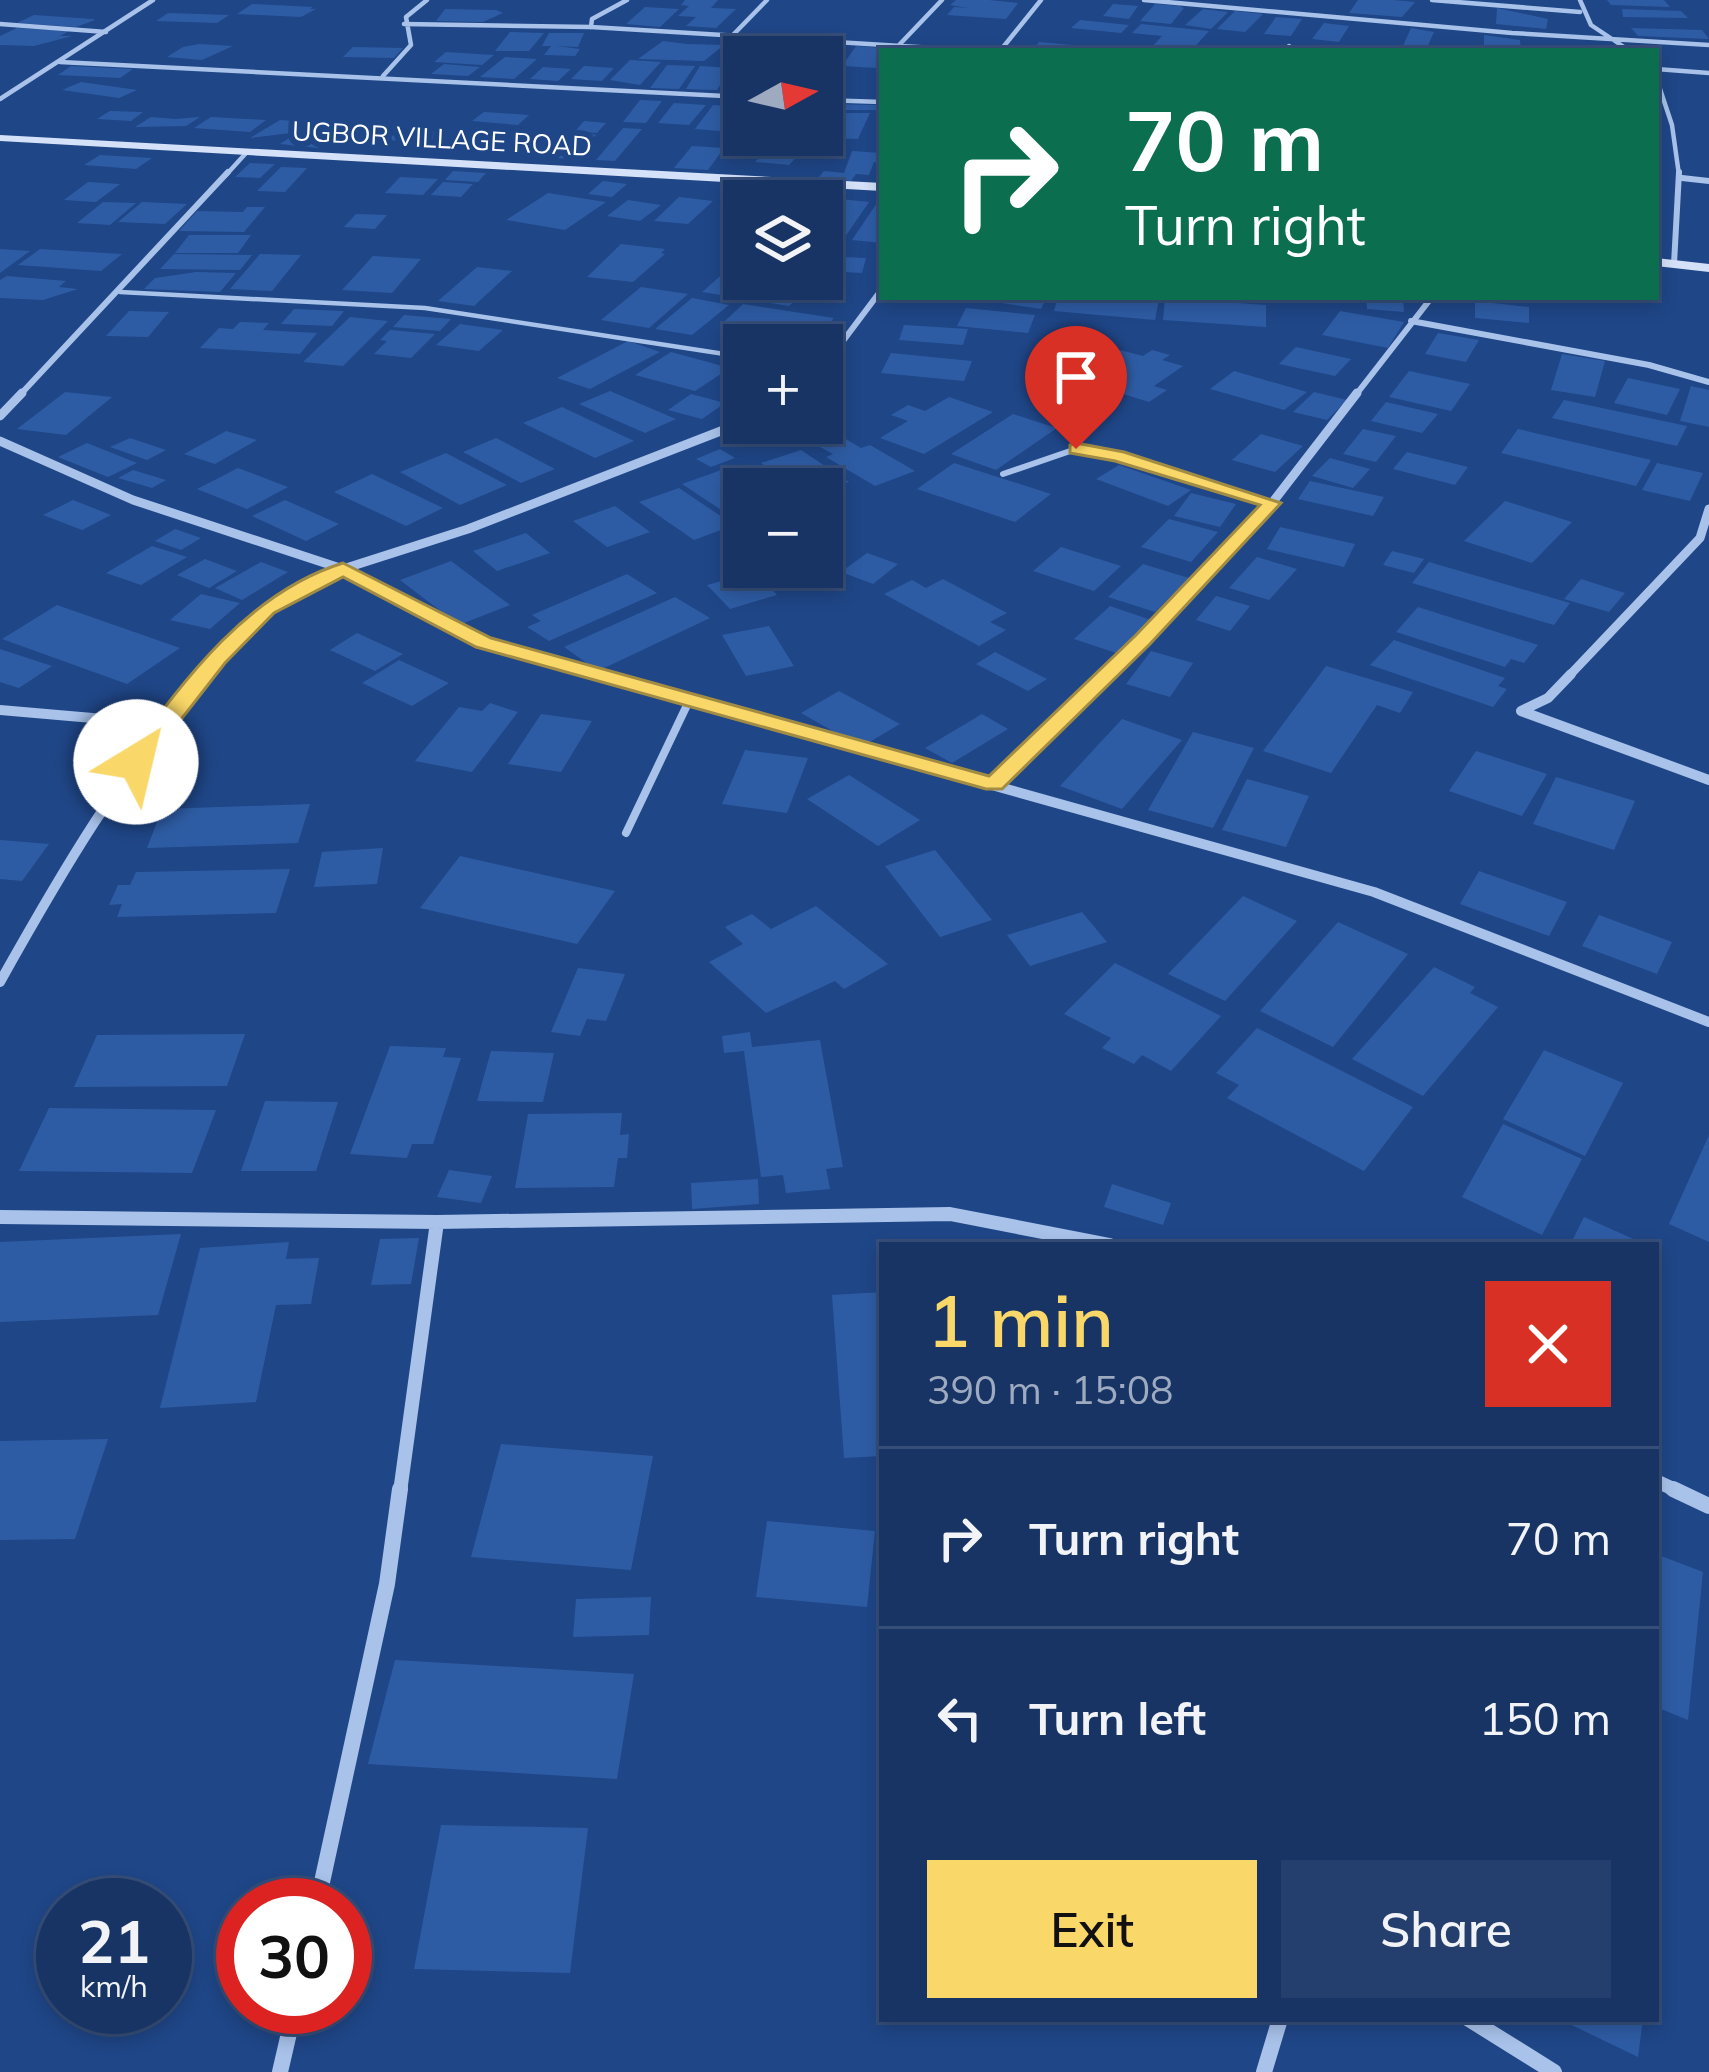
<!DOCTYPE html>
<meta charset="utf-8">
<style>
:root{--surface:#173465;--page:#243f6e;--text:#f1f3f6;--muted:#9eaabf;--line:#364f79;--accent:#f9d768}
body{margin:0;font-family:Mulish,sans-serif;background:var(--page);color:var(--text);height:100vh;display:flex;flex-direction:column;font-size:45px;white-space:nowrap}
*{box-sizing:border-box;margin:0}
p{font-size:39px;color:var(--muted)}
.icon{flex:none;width:66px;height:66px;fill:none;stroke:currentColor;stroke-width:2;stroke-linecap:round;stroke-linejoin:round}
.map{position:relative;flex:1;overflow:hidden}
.side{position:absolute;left:879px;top:1242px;width:780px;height:780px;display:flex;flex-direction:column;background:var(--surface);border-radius:0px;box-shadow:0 6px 18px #0003,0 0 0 3px var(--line)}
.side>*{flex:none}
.guide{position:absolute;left:879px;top:48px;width:780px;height:252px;border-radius:0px;box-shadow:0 6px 18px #0003,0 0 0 3px var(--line);background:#0b6e4f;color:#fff;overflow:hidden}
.needle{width:78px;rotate:82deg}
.controls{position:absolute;left:723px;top:36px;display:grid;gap:24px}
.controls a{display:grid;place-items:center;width:120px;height:120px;border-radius:0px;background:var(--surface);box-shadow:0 6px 18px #0003,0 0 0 3px var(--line);font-size:60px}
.speed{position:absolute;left:36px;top:1878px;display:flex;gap:24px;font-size:60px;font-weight:700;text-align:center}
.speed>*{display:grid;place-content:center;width:156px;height:156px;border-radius:50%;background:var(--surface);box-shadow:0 6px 18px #0003,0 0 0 3px var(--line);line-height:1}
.speed small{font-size:30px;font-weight:400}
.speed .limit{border:18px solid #d22;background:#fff;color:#111}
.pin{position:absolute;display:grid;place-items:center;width:102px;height:102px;color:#fff;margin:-123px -51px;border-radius:50% 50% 50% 0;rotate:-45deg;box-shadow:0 0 12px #0007}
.pin .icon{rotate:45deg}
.me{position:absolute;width:132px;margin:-66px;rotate:36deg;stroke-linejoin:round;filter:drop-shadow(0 0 9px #0008)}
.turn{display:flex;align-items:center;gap:42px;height:252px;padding:0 48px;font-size:54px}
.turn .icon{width:156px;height:156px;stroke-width:2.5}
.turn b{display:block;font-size:84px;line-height:102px}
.round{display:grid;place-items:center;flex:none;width:126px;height:126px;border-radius:0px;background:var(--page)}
.overview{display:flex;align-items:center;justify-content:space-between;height:204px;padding:0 48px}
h1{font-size:72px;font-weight:600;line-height:90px;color:var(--accent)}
.action{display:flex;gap:24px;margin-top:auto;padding:24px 48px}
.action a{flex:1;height:138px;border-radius:0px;background:var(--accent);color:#111;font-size:48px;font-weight:600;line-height:138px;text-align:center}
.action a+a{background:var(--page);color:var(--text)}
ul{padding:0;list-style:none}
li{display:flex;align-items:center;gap:36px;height:180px;padding:0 48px;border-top:3px solid var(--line)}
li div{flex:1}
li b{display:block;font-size:45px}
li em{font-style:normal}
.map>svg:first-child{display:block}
.building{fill:#2e5ca4}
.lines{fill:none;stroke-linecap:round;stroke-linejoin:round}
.lane-far2{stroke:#a8c2ea;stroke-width:4.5}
.lane-far1{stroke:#a8c2ea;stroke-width:6}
.lane{stroke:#a8c2ea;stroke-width:8}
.street-far5{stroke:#a8c2ea;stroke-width:4.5}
.street-far4{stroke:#a8c2ea;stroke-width:6}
.street-far3{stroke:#a8c2ea;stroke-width:9}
.street-far2{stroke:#a8c2ea;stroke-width:10}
.street-far1{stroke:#a8c2ea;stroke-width:14}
.street{stroke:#a8c2ea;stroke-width:16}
.secondary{fill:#d4e1f8;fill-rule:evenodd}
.route{fill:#f9d768;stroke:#a28c44;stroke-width:3}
.labels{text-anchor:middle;stroke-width:12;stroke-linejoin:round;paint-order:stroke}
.far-street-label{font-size:27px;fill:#fff;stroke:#1f4687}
</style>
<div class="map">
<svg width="1709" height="2072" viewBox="0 0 1709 2072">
<rect width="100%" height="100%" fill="#1f4687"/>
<path class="building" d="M685,0H718L711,8L736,9L716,28L686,26L696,17L678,16L689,6L681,5Z
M956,0H989L1018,3L1006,19L947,15L954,7L968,8L950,5Z
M1358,0H1393L1415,2L1402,17L1349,13Z
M1607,0H1664L1670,7L1611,5Z
M252,4L313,7L310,9H316L301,17L237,14Z
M1113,4L1138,6L1129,19L1103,16Z
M1155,4L1180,6L1184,8L1171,24L1140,21Z
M645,7L679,9L660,27L626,24Z
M1497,8L1548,19L1546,29L1496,24Z
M445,9L496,10L503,13L483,22L436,21Z
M1203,9L1228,12L1211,29L1185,25Z
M1622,9L1681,11L1688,18L1623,17Z
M1235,11L1263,14L1245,32L1217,29Z
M168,13L229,15L217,23L156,21Z
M34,15L93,19L95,20L76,27L17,23Z
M1276,17L1302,19L1291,36L1264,34Z
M1080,20L1129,25L1121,33L1071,28Z
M1324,23L1349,26L1339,42L1312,39Z
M1141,24L1209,31L1191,51H1148L1162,36L1132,33Z
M17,28L69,31L60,36H72L34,46L0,45V36Z
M1411,28L1434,32L1426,50L1402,48Z
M1631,28L1702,30L1709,39L1638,36Z
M510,32L544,33L529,51H495Z
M549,33H584L578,47L556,46L580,49L575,56L544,55L551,46H542Z
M1484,35L1520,40L1521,51H1484Z
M663,41L687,44L724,45L704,61L638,59Z
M1039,42L1106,48V51H1032Z
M199,44L233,46L202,60L167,57L183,47Z
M773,44L807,45L800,57H764Z
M856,46L882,48L877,68L842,66Z
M353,47L403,48L394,58L343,57Z
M446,52L494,55L482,65L434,62Z
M505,57L537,59L514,79L480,77Z
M630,60L661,62L640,85L610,80Z
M444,64L480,67L468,76L431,74Z
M667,65L695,66L679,89L650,88Z
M71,66L133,69L120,78L58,75Z
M584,66L614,68L602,81L571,79Z
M700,66L731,68L717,90L686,89Z
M543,67L571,69L558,81L530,79Z
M81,82L137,90L119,98L62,90Z
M640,100L662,101L646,123L623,122Z
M674,103L706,105L689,125L658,123Z
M830,104L878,105V110H845L844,113H870L858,139L824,138L837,112H828Z
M713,105L744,107L732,132L695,129Z
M110,111L143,112L131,121L97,119Z
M484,112L529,115L518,125L472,121Z
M151,117L175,119L200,117L186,126L135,127Z
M211,117L266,120L250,132L194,128Z
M280,120L313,122L299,132L250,138Z
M584,121L606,123L597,133L583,132L596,135L572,159L552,158Z
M332,123L359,125L341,138L300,134L315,124Z
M623,128L642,129L615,161L596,160Z
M401,129L448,132L436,143L387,140Z
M294,135L331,139L318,148L280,144Z
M775,142L808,145L789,165L755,162Z
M692,146L724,148L708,170L674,168Z
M852,151L882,153V162H874L869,175L856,174L851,181L819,177L824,171L844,173Z
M100,155L152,158L136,169L84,165Z
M250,163L275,164L260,178L235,177Z
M281,167L307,168L285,192L257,191Z
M453,171L486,173L478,182L445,180Z
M400,177L438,179L423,195L385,193Z
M603,181L627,184L612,197L588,194Z
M88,182L120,184L96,202L64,200Z
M443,182L473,184L461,197L431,195Z
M548,193L606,202L565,230L506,220Z
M679,197L713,201L688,224L654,221Z
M822,197L869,202L843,240L822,238Z
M628,200L661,205L640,221L607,216Z
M879,200L882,243L852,240Z
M103,202L136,203L110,225L77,223Z
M142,202L187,204L165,224L118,222Z
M247,207H265L244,232L179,231L197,211L243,212Z
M356,214L387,215L375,229L344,227Z
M189,235H251L238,253H175Z
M621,244L665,249L661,253L665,254L633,282L587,277Z
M0,249L30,251L0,273Z
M40,249L122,254L101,271L18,265Z
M174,254L252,255L240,270L160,269Z
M260,254L301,255L272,291L230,289Z
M373,256L421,259L392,293L342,290Z
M822,256L866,258L862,273L822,271Z
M477,267L512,271L474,306L438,301Z
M726,271L744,273V279L812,284L789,306L702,292Z
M196,272L236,273L220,292L144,289L155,278Z
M7,276L66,281L59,287L78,289L43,300L0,298V280Z
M641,287L688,294L649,328L601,320Z
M962,297H1047L1041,309Z
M1058,297H1135L1159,299L1155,320L1054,311Z
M1366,297H1403L1404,312L1367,309Z
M692,298L729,305L692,335L655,329Z
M1165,298L1266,305V327L1163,320Z
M1475,301L1529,307V323L1475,318Z
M743,304L834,318L817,336L725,321Z
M966,308L1035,315L1028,333L957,326Z
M294,309L344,311L332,326L281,324Z
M129,311L169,312L148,337L106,336Z
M1340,311L1404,322L1388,348L1322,335Z
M404,315L451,319L440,331L393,327Z
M350,317L388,321L343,366L303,362Z
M240,322L269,323L263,330L317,333L300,354L200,348L219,328L233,329Z
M460,324L503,330L479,351L436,345Z
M904,325L968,329L963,345L899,340Z
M390,330L435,334L411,358L374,354L387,341L380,340Z
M1438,333L1479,340L1466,362L1425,354Z
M628,341L660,352L590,389L557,378Z
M1296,347L1351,359L1335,376L1279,364Z
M1120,350L1143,356L1152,350L1170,355L1162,360L1183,366L1154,386L1167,390L1149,402L1074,379Z
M671,352L730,368L695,391L635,375Z
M891,353L972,361L964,381L881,373Z
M1562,354L1605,361L1595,397L1551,390Z
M1234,371L1307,392L1284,410L1210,389Z
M1409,371L1470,384L1451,411L1389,397Z
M1628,378L1680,389L1667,415L1614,403Z
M1691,386L1709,390V427L1680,421Z
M610,391L676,419L645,433L579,404Z
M65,392L112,397L66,435L17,429Z
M1314,392L1347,400L1327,420L1293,412Z
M691,394L725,403L702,419L668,410Z
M949,397L993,412L924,454L880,438L908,421L891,415L908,405L925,411Z
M1564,400L1687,426L1677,446L1552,418Z
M1386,402L1438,414L1422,433L1371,421Z
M562,407L634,441L595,458L523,423Z
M1013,414L1057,428L996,470L951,454Z
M1363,429L1396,436L1376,462L1343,454Z
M1518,429L1651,460L1636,486L1501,453Z
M226,431L257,440L215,464L184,454Z
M1261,434L1303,446L1275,472L1232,460Z
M130,438L166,450L147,460L110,447Z
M496,438L555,469L521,483L463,452Z
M844,438L861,448L870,445L915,471L875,486L826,457L833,454L820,447Z
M87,443L137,463L108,477L58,457Z
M720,449L735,458L711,467L696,459Z
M801,450L849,482L822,491L799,489L761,463Z
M1407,452L1468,467L1455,485L1393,469Z
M446,453L507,485L460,505L400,472Z
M1330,458L1370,469L1353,488L1312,476Z
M954,463L1051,494L1015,522L917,489Z
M1657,463L1703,473L1690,501L1642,490Z
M1119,465L1191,490L1168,506L1096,479Z
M238,468L288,487L247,509L197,489Z
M727,468L761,489H744V525L682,484Z
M133,470L166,480L152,488L118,478Z
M372,474L443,508L406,526L334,492Z
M1310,481L1384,497L1373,516L1298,499Z
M679,488L734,525L694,540L639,502Z
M1191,493L1236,504L1220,527L1174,516Z
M73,500L111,515L82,530L43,515Z
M285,500L339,524L306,541L252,516Z
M1505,501L1572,522L1532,563L1464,541Z
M615,506L650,532L607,547L573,521Z
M1169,519L1218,532L1191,562L1141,547Z
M1280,527L1355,544L1344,567L1267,549Z
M175,529L201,538L181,550L155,541Z
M526,533L550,553L497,571L473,551Z
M152,546L187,557L141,585L106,573Z
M1061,547L1121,566L1094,591L1033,571Z
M1392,551L1424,559L1414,573L1383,565Z
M867,553L898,564L873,584L841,572Z
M1257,557L1297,569L1269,600L1229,588Z
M205,559L237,571L209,588L177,575Z
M451,561L510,605L459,625L400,580Z
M261,562L288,572L242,600L215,588Z
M1429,562L1570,603L1554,625L1412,583Z
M1143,564L1189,578L1155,612L1108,597Z
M754,572L777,595L730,609L707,585Z
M627,574L657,593L549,641L527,627L541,621L532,615Z
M943,579L1007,613L990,622L1006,630L979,646L884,594L912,580L926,588Z
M1581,579L1625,593L1609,612L1564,599Z
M201,594L240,603L210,629L170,620Z
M1216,596L1250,606L1230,631L1196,620Z
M675,597L710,618L598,671L564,647Z
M57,605L180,648L127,684L2,639Z
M1110,606L1151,620L1116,653L1074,639Z
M1418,607L1538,645L1524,663L1511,659L1505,667L1396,632Z
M769,626L794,666L746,676L722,635Z
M357,633L403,654L375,671L330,650Z
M1394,640L1505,678L1498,686L1507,689L1493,707L1370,665Z
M0,649L52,666L19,688L0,682Z
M1151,651L1193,663L1170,697L1126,684Z
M995,652L1047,679L1028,691L976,664Z
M399,660L449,683L412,706L362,683Z
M1326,666L1413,692L1400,713L1377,705L1331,773L1263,751Z
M839,691L900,724L861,747L801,713Z
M490,703L518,712L472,772L415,761L459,707L482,711Z
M541,714L592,721L561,772L508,764Z
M982,714L1008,729L952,763L925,748Z
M1122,719L1182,740L1122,809L1060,786Z
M1193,732L1254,748L1213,828L1148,810Z
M745,750L808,758L787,813L722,804Z
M1476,751L1547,774L1522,816L1449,791Z
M849,775L920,820L878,846L807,799Z
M1556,777L1635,801L1614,850L1533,824Z
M1247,779L1309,796L1286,847L1222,830Z
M310,804L298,843L147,848L162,809Z
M0,840L49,844L22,881L0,879Z
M383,848L377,884L314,887L322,852Z
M935,850L992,920L940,937L885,866Z
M460,856L615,891L577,944L420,908Z
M290,869L276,913L117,917L122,904L109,905L118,885H130L136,872Z
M1479,871L1567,902L1549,936L1460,904Z
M1243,896L1297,921L1225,1001L1168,974Z
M816,906L888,964L844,989L835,981L766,1013L709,962L743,944L725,927L752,914L771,929Z
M1082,912L1107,942L1030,966L1007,935Z
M1599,915L1672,942L1657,974L1582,946Z
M1338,922L1408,954L1333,1047L1260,1011Z
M1115,963L1221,1016L1171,1071L1142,1055L1134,1064L1102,1048L1111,1038L1064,1014Z
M1434,967L1475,987L1470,993L1498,1007L1423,1096L1352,1059Z
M578,968L625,974L606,1021L587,1019L580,1036L551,1032Z
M1257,1028L1413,1107L1364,1171L1227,1098L1239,1085L1216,1073Z
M750,1032L752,1047L820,1040L843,1167L826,1169L830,1189L786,1193L783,1175L761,1177L744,1051L724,1053L722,1036Z
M245,1034L227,1086L74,1087L97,1035Z
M390,1046L446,1048L443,1057L461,1058L433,1144H412L407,1158L350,1154Z
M1544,1050L1623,1083L1585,1156L1503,1119Z
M491,1051L554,1053L543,1102L477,1101Z
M265,1101L338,1102L316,1171H241Z
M49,1108L216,1110L192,1173L19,1171Z
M622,1113L620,1135L629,1134L627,1158H618L614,1187L515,1188L528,1114Z
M1503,1124L1582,1159L1542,1235L1462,1197Z
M1709,1135V1242L1669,1224Z
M449,1170L492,1176L481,1203L437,1197Z
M758,1179L759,1204L692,1209L691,1183Z
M1112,1184L1171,1203L1163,1225L1104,1207Z
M1584,1217L1647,1245H1570Z
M181,1234L158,1315L0,1322V1242Z
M419,1238L411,1284L371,1285L380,1239Z
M289,1242L286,1259L319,1258L311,1304L276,1305L256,1402L160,1408L200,1248Z
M882,1292V1456L844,1458L832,1295Z
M108,1439L75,1539L0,1540V1441Z
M501,1444L653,1456L631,1570L471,1557Z
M767,1521L875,1531L867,1607L756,1597Z
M1656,1554L1703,1572L1688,1720L1656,1707Z
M651,1597L649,1635L573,1637L576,1599Z
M395,1660L634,1674L617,1779L368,1764Z
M441,1825L588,1828L570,1973L414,1969Z
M1559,2019H1643L1638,2057Z"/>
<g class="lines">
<path class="lane-far2" d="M404,24L591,27
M732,36L767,0
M383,76L411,45L406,17L427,0
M120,292L425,308L744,357"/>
<path class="lane-far1" d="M1003,474L1076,449L1096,450L1272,503"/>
<path class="lane" d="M626,833L688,703"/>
<path class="street-far5" d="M627,0L592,19L591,27L983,51
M1144,0L1512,33L1709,45
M1432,0L1580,12
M1580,0L1591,25L1630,51
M0,24L106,32
M900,44L942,0
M1000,51L1041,0
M1286,51L1289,46
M60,62L744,97
M1656,69L1709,73
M1656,77L1672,125L1679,175
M0,99L153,0
M822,100L882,102
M226,175L247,152"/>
<path class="street-far4" d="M1682,178L1709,181
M1674,264L1679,172
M1411,321L1649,365L1709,382
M822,369L882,289
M19,396L228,172
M1355,396L1432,297"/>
<path class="street-far3" d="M0,416L22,393
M0,441L133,500L343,569L484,643L607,677
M204,677L267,608L343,569L468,529L744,422
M1104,677L1272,503L1357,393
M1568,677L1700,538L1709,509"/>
<path class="street-far2" d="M596,674L1374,892L1709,1022
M1571,674L1548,698L1521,711L1709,780
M0,710L162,724
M994,784L1107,674
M0,982C61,873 122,768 207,674"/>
<path class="street-far1" d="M0,1217L437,1222L400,1492
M437,1222L950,1214L1110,1245
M1656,1481L1680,1492"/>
<path class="street" d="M1673,1489L1709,1506
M317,1905L387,1584L400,1489
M1469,2019L1554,2072
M280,2072L295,2007
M1264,2072L1280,2019"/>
<path class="secondary" d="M0,135L882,183V191L0,141Z
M1656,258L1709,264V272L1656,266Z"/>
</g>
<path class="route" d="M1076,443L1124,452L1281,503L1150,644L1002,789H986L476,647L343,577L274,613L225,663L144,767L136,769L124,762C182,683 246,593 343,563L491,638L989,776L1136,635L1260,505L1115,461L1070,453V445Z"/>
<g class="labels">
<g class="far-street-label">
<text transform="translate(442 139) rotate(3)" y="9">UGBOR VILLAGE ROAD</text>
</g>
</g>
</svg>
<div class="controls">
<a><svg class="needle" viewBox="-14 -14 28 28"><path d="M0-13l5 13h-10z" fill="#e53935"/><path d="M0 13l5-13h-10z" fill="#9eaabf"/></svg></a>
<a><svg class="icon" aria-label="layers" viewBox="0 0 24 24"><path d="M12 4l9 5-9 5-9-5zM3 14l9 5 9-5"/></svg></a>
<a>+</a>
<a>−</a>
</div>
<div class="speed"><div>21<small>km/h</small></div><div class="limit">30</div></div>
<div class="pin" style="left:1076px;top:449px;background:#d93025"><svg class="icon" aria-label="arrive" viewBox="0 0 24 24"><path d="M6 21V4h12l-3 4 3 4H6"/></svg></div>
<svg class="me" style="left:136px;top:762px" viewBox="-20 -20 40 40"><circle r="19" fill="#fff"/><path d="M0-13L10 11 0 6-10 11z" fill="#f9d768"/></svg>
<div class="guide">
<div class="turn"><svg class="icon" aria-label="right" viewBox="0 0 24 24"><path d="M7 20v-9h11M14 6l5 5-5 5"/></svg><div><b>70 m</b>Turn right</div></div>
</div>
<section class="side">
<div class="overview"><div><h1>1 min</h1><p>390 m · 15:08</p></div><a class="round" style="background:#d93025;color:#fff"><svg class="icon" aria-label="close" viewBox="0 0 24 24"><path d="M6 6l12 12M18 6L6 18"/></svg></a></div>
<ul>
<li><svg class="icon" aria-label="right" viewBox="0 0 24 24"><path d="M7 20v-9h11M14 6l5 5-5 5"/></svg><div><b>Turn right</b></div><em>70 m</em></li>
<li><svg class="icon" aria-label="left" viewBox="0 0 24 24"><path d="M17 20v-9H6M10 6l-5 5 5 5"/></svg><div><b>Turn left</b></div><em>150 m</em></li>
</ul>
<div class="action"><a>Exit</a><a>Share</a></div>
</section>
</div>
